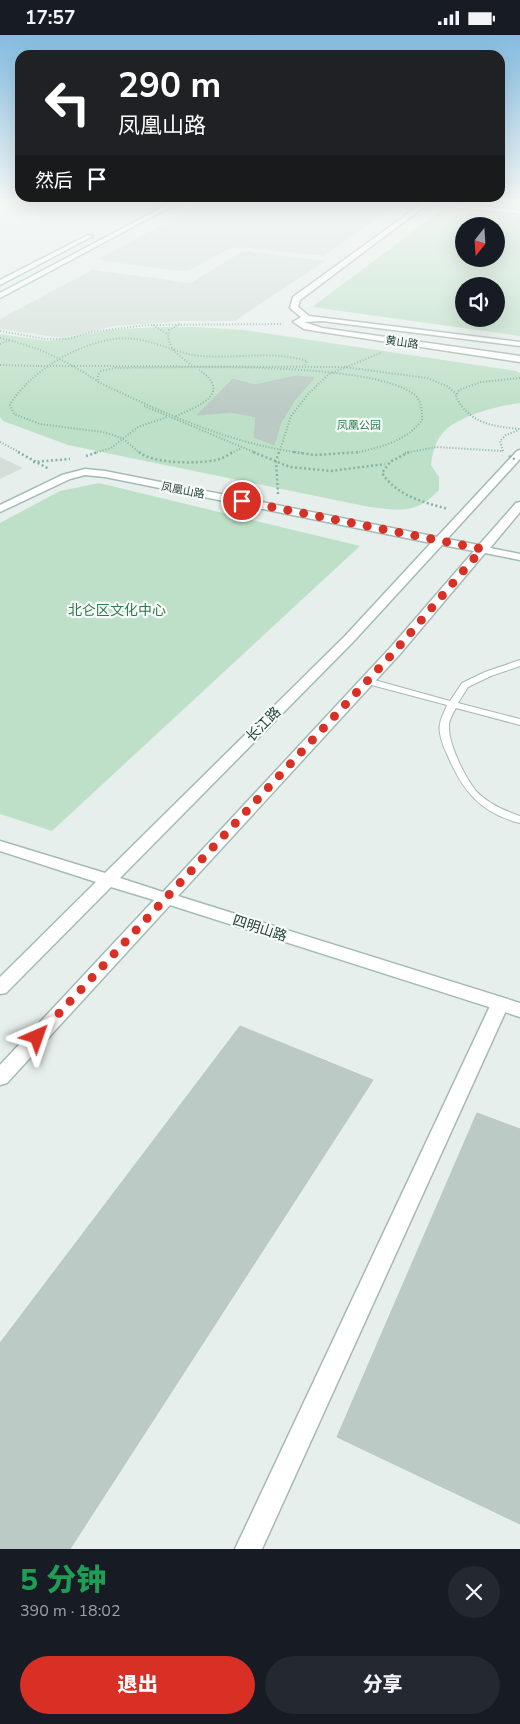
<!DOCTYPE html>
<html lang="zh">
<meta charset="utf-8">
<style>
:root{--surface:#171b24;--page:#242831;--text:#f1f3f6;--muted:#9ea1a6;--accent:#d93025}
body{margin:0;font-family:"Nunito Sans","Noto Sans SC",sans-serif;background:var(--page);color:var(--text);height:100vh;display:flex;flex-direction:column;font-size:19px;white-space:nowrap}
*{box-sizing:border-box;margin:0}
p{font-size:16px;color:var(--muted)}
.icon{flex:none;width:28px;height:28px;fill:none;stroke:currentColor;stroke-width:2;stroke-linecap:round;stroke-linejoin:round}
.map{position:relative;height:1514px;overflow:hidden}
.side{display:flex;flex-direction:column;background:var(--surface);flex:1}
.side>*{flex:none}
.banner{position:absolute;left:15px;top:15px;width:490px;height:152px;border-radius:15px;box-shadow:0 5px 20px #0002;background:#202124;color:#fff;overflow:hidden}
.needle{width:32px;rotate:197deg}
.controls{position:absolute;left:455px;top:182px;display:grid;gap:10px}
.controls a{display:grid;place-items:center;width:50px;height:50px;border-radius:50%;background:var(--surface);box-shadow:0 5px 20px #0002;font-size:25px}
.pin{position:absolute;display:grid;place-items:center;width:42px;height:42px;color:#fff;margin:-21px;border:2px solid #fff;border-radius:50%;box-shadow:0 1px 5px #0007}
.me{position:absolute;width:55px;margin:-28px;rotate:43deg;stroke-linejoin:round;filter:drop-shadow(0 0 4px #0008)}
.turn{display:flex;align-items:center;gap:18px;height:105px;padding:0 20px;font-size:22px}
.turn .icon{width:65px;height:65px;stroke-width:2.5}
.turn b{display:block;font-size:35px;line-height:42px}
.then{display:flex;align-items:center;height:48px;padding:0 20px;background:#0003;gap:10px;font-size:19px}
.round{display:grid;place-items:center;flex:none;width:52px;height:52px;border-radius:26px;background:var(--page)}
.summary{display:flex;align-items:center;justify-content:space-between;height:85px;padding:0 20px}
h1{font-size:30px;font-weight:800;line-height:38px;color:#1e9e55}
.cta{display:flex;gap:10px;margin-top:auto;padding:10px 20px}
.cta a{flex:1;height:58px;border-radius:30px;background:var(--accent);color:#fff;font-size:20px;font-weight:800;line-height:58px;text-align:center}
.cta a+a{background:var(--page);color:var(--text)}
.status{display:flex;justify-content:space-between;align-items:center;height:35px;padding:0 25px;background:var(--surface);direction:ltr}
.status svg{height:14px;fill:currentColor}
.map>svg:first-child{display:block}
.built{fill:#d4dfda}
.green{fill:#bfe0c8;fill-rule:evenodd}
.building{fill:#bbcac4;stroke:#b8c9c2}
.lines{fill:none;stroke-linecap:round;stroke-linejoin:round}
.lane-casing{stroke:#a8b8b2;stroke-width:2}
.street-casing{stroke:#a8b8b2;stroke-width:3}
.secondary-casing{stroke:#a4bbb3;stroke-width:3}
.path-far1{stroke:#86b3a5;stroke-width:2;stroke-dasharray:1 2;stroke-linecap:butt}
.path{stroke:#86b3a5;stroke-width:2.5;stroke-dasharray:2 2.5;stroke-linecap:butt}
.lane{fill:#fff;fill-rule:evenodd}
.street{fill:#fff;fill-rule:evenodd}
.secondary{fill:#fff;fill-rule:evenodd}
.path-bridge-far1{stroke:#86b3a5;stroke-width:2;stroke-dasharray:1 2;stroke-linecap:butt}
.path-bridge{stroke:#86b3a5;stroke-width:2.5;stroke-dasharray:2 2.5;stroke-linecap:butt}
.route{stroke:#d93025;stroke-width:9;stroke-dasharray:0 16.2}
.labels{text-anchor:middle;stroke-width:4.5;stroke-linejoin:round;paint-order:stroke}
.far-street-label{font-size:11px;fill:#24423a;stroke:#f7fbf9}
.far-park-label{font-size:11px;fill:#2d7a4b;stroke:#f7fbf9}
.park-label{font-size:14px;fill:#2d7a4b;stroke:#f7fbf9}
.street-label{font-size:14px;fill:#24423a;stroke:#f7fbf9}
</style>
<div class="status"><b>17:57</b><svg viewBox="0 0 49 12"><path d="M0 12V9h3v3zM5 12V6h3v6zM10 12V3h3v9zM15 12V0h3v12zM26 1h20v11H26zM47 4h2v5h-2z"/></svg></div>
<div class="map">
<svg width="520" height="1514" viewBox="0 0 520 1514">
<rect width="100%" height="100%" fill="#e6efeb"/>
<path class="built" d="M211,164H332L368,167L386,171L390,174L324,221L239,212L228,214L190,235L179,236L104,226L100,223Z
M243,216L325,226L235,286H183L114,291L63,303L0,294V284L92,235L191,248Z
M0,422L23,433L0,444Z"/>
<path class="green" d="M445,173L520,181V301L312,272ZM464,191H496V224H464ZM496,251V284H464V251Z
M157,292H195L244,295L516,336L520,338V368C497,371 456,381 441,400C435,408 432,420 431,430L439,442V455C416,480 399,475 369,472L68,410L3,386L0,382V299L48,306L110,295Z
M99,448L360,511L52,796L0,779V488L60,456Z"/>
<path class="building" d="M296,341L314,343L294,366L281,387L274,410L254,402L256,382L231,377L197,380L233,344L255,350Z
M240,991L373,1045L70,1514H0V1308Z
M477,1078L520,1094V1489L337,1402Z"/>
<g class="lines">
<defs>
<path id="lane" d="M520,625V631L491,641L468,652L458,668L520,684V690L456,673C453,678 449,685 449,691C448,709 465,742 476,756C487,768 505,776 520,781V788C480,778 462,755 447,719C443,711 438,697 440,689C441,682 445,676 447,670L364,648L363,646L367,643L450,666L462,648L485,637Z"/>
<path id="street" d="M424,167L429,168L300,265L298,272L309,281L520,307V311L322,286L304,287L322,293L520,321V327L322,297L304,294L293,287L301,282L290,273L293,262Z
M500,962L506,964L509,969L262,1514H235L491,969L494,964Z"/>
<path id="secondary" d="M178,164H185L0,263V258Z
M379,164H396L520,175V179Z
M88,200L93,201L0,250V245Z
M520,415V424L447,504L479,510L516,468L520,467V477L490,513L520,519V525L485,518L400,619L178,861L520,968V982L170,870L7,1048L0,1050V1030L154,865L111,852L6,958L0,959V942L96,847L0,816V806L105,838L345,601L431,508L105,442L85,440L70,444L0,477V470L62,440L85,434L105,436L437,502L517,416ZM442,510L474,516L390,613L163,857L120,843L353,607Z"/>
</defs>
<use href="#lane" class="lane-casing"/>
<use href="#street" class="street-casing"/>
<use href="#secondary" class="secondary-casing"/>
<path class="path-far1" d="M180,289L169,295C165,312 180,322 192,330
M153,290L167,299
M0,296L45,304H67L91,297L147,290L283,289
M0,303C42,313 63,324 99,347
M0,309L10,305
M0,330L38,331
M80,331L344,332L427,343L447,351L457,360
M520,343L481,347L459,355L456,362C470,389 492,391 520,394
M144,371L256,418
M176,381C199,371 233,358 199,335
M0,407L21,418
M503,416L500,406L506,400L519,395
M94,418L111,413L138,392L167,382
M140,418L122,403L103,397L40,389L14,379L10,370C30,334 93,298 135,304C158,307 178,319 201,321C238,324 272,315 307,326L305,330
M231,418L242,413
M279,418L291,381L309,358L329,339L381,318
M302,418C230,409 164,378 98,347V340L101,336L115,333C177,333 370,325 415,360C422,366 422,377 422,385C406,407 380,412 355,418
M405,418L436,412L502,416"/>
<path class="path" d="M18,417L49,434
M139,417C153,429 197,429 216,425C222,424 228,420 233,417
M253,417L290,432L331,436L385,429
M293,417L315,420L360,417
M409,417L390,427L382,438C397,461 423,467 448,474
M86,421L98,417
M33,427L70,424
M278,459L276,426L279,417"/>
<use href="#lane" class="lane"/>
<use href="#street" class="street"/>
<use href="#secondary" class="secondary"/>
<path class="path-bridge-far1" d="M38,331H80"/>
<path class="path-bridge" d="M509,421L516,425"/>
</g>
<linearGradient id="sky" x2="0" y2="1"><stop stop-color="#84bce0"/><stop offset="0.44" stop-color="#f4f8f6"/><stop offset="1" stop-color="#f4f8f6" stop-opacity="0"/></linearGradient>
<rect width="520" height="375" fill="url(#sky)"/>
<g class="lines">
<path class="route" d="M37,1002L395,616L482,514L242,466"/>
</g>
<g class="labels">
<g class="far-street-label">
<text transform="translate(402 307) rotate(8)" y="4">黄山路</text>
<text transform="translate(183 455) rotate(11)" y="4">凤凰山路</text>
</g>
<g class="far-park-label">
<text x="359" y="394">凤凰公园</text>
</g>
<g class="park-label">
<text x="117" y="580">北仑区文化中心</text>
</g>
<g class="street-label">
<text transform="translate(263 689) rotate(-45)" y="5">长江路</text>
<text transform="translate(260 893) rotate(18)" y="5">四明山路</text>
</g>
</g>
</svg>
<div class="controls">
<a><svg class="needle" viewBox="-14 -14 28 28"><path d="M0-13l5 13h-10z" fill="#e53935"/><path d="M0 13l5-13h-10z" fill="#9ea1a6"/></svg></a>
<a><svg class="icon" aria-label="sound" viewBox="0 0 24 24"><path d="M4 9h4l5-4v14l-5-4H4zM17 9q2 3 0 6"/></svg></a>
</div>
<div class="pin" style="left:242px;top:466px;background:#d93025"><svg class="icon" aria-label="arrive" viewBox="0 0 24 24"><path d="M6 21V4h12l-3 4 3 4H6"/></svg></div>
<svg class="me" style="left:37px;top:1002px" viewBox="-20 -20 40 40"><path d="M0-17L14 15 0 8-14 15z" fill="#d93025" stroke="#fff" stroke-width="4"/></svg>
<div class="banner">
<div class="turn"><svg class="icon" aria-label="left" viewBox="0 0 24 24"><path d="M17 20v-9H6M10 6l-5 5 5 5"/></svg><div><b>290 m</b>凤凰山路</div></div>
<div class="then">然后<svg class="icon" aria-label="arrive" viewBox="0 0 24 24"><path d="M6 21V4h12l-3 4 3 4H6"/></svg></div>
</div>
</div>
<section class="side">
<div class="summary"><div><h1>5 分钟</h1><p>390 m · 18:02</p></div><a class="round"><svg class="icon" aria-label="close" viewBox="0 0 24 24"><path d="M6 6l12 12M18 6L6 18"/></svg></a></div>
<div class="cta"><a>退出</a><a>分享</a></div>
</section>
